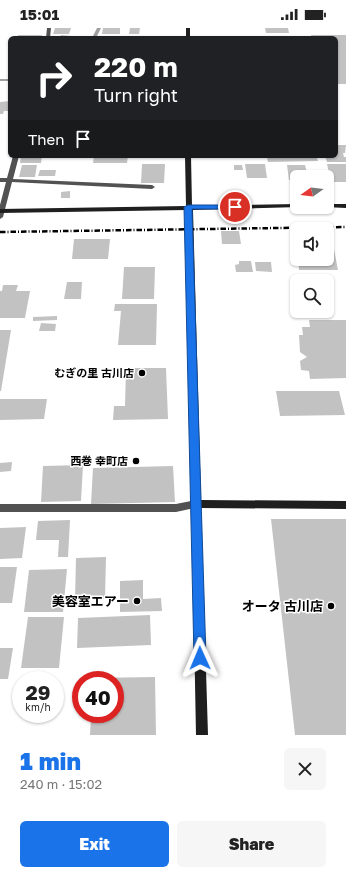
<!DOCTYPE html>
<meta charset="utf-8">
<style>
:root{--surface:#fff;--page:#f6f6f6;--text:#222;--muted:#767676;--accent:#1a73e8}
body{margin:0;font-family:"Golos Text","Noto Sans JP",sans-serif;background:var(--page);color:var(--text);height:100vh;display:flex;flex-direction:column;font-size:15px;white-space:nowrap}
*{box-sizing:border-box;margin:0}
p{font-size:13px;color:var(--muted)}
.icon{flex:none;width:22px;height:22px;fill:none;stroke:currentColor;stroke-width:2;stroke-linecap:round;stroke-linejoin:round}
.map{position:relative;height:707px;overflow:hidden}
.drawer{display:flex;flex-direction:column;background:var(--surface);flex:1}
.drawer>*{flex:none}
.top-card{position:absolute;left:8px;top:8px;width:330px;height:122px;border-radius:6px;box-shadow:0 1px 3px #0004;background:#202124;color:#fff;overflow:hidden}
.needle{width:26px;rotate:256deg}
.controls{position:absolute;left:290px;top:142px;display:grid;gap:8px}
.controls a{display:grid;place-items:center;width:44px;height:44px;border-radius:6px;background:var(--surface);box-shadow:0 1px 3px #0004;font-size:20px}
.speed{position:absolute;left:12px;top:643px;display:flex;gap:8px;font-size:20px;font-weight:700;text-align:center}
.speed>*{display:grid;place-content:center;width:52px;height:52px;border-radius:50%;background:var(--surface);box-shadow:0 1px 3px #0004;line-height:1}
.speed small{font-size:10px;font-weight:400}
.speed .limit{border:6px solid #d22;background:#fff;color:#111}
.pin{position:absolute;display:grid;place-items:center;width:34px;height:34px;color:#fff;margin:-17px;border:2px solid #fff;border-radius:50%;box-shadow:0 1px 4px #0007}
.me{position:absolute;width:44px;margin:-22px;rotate:359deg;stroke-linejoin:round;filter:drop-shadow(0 0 3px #0008)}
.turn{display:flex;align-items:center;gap:14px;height:84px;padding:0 20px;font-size:18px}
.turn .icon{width:52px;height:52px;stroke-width:2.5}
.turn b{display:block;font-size:28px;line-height:34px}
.then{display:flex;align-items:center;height:38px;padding:0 20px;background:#0003;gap:8px;font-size:15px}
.round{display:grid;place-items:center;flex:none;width:42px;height:42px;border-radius:6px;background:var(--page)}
.overview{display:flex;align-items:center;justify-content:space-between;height:68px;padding:0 20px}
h1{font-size:24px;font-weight:800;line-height:30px;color:var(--accent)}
.cta{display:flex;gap:8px;margin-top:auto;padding:8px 20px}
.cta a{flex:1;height:46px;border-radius:6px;background:var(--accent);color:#fff;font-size:16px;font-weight:800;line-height:46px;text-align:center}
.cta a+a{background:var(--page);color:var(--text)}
.status{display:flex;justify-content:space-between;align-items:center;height:28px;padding:0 20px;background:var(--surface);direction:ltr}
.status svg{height:11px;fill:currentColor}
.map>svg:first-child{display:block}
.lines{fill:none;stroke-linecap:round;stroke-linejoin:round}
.stream{fill:#a0a0a0;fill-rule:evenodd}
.building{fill:#c2c2c2}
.street{fill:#525252;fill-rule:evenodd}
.secondary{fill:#1f1f1f;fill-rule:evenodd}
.rail{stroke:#000;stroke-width:2.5;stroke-dasharray:5.5 2 1 2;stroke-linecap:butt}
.route{fill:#1a73e8;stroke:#114b97}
.poi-dot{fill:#000;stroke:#fff;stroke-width:1.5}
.labels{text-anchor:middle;stroke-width:3;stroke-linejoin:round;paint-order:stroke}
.poi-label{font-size:11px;font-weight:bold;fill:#000;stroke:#fff;text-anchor:end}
.near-poi-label{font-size:13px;font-weight:bold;fill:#000;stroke:#fff;text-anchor:end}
</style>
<div class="status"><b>15:01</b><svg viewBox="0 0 49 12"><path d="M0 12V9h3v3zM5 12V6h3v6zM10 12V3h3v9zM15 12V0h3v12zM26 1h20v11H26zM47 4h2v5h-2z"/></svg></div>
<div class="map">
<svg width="346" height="707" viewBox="0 0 346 707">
<rect width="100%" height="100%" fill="#fff"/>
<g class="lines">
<path class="stream" d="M97,0H101L96,10H92Z
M0,51H10V53H0Z"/>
</g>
<path class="building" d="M55,0H71L69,6H53Z
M103,0H120V6H102Z
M130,0H140L139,6H129Z
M265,0H288L289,5H266Z
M18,7H42L41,10H18Z
M61,7L82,9V10H60Z
M311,7H346V56H336V10H312Z
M10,73V83H4L3,86H0V74Z
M336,117H346L345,125H343L344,129H346V134H327L325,128H336Z
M21,128H42L41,135H20Z
M94,128H128L127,135H93Z
M257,128H316L318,133L268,134L267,130H257Z
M142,136H165L164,155H141Z
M245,136H265L267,150H247Z
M327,136H346V154H331Z
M22,137H37L35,149H19Z
M234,137H242L243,142H234Z
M287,137H305L308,149H297V155H294L293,152H289Z
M40,142H56L55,148H38Z
M70,163V170H61V164Z
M221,203H239L241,216H222Z
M327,206H331L338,242H299L298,231H327Z
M74,211H110L108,231H72Z
M239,233H251L253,244H236L235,237L239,236Z
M255,234H271L272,244L256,243Z
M124,239H155L154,271H122Z
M67,254H82L81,271H64Z
M3,257H18L16,263H30L25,290H0V263H2Z
M115,276H157L156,317H118L121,283H114Z
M57,288V292L33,293V289Z
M309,292H346V350L310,351L309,343L301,342L300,333L307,329L300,324L299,307H303L302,299H310Z
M41,295L56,296L55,303H39Z
M0,302H11L1,363H0Z
M126,340H166L168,391L113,392L114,378H125Z
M276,363H339L345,387L280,388Z
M0,371H47L44,391L0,392Z
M12,434L11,443L0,444V435Z
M83,437L81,473L41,474L43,438Z
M173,438L175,474L91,476L93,440Z
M271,491H346V707H295Z
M70,492L68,529H58L59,512H36L38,493Z
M26,499L22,530L0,531V500Z
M106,529L105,571L75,572L76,530Z
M0,539H17L12,575H0Z
M67,541L63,584H24L29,542Z
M143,552V571L161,570L162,583L120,584V553Z
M150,587L151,617L77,620L78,590Z
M28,589H64L59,640H21Z
M0,620H13L8,651H0Z
M155,649L156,707H90L91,686H115V652H92V650Z"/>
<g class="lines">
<path class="street" d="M47,0H51L50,10H46Z
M13,128H19L13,151L152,157L155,159L152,161L12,154L3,189L0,191V177L6,154H0V150H7Z
M196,472L199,473L201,476L199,479L176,484H0V476H176Z"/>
<path class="secondary" d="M186,0H190V10H186Z
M185,128H191L192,178L297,176V179H300L193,182L201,472L346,473V481L201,480L208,707H196L186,182L0,185V181L186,178Z
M327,176H346V180L325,179H327Z"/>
<path class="rail" d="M0,204L346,199"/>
</g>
<path class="route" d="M188,177H235L238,179L235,181H192L206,630L204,634L200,635L196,634L194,630L184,179Z"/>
<g class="poi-dot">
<circle cx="142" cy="345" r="4"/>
<circle cx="136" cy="433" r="4"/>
<circle cx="137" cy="573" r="4"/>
<circle cx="331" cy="578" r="4"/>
</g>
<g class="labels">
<g class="poi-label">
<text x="134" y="349">むぎの里 古川店</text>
<text x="128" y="437">西巻 幸町店</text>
</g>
<g class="near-poi-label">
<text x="129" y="578">美容室エアー</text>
<text x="323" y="583">オータ 古川店</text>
</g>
</g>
</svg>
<div class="controls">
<a><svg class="needle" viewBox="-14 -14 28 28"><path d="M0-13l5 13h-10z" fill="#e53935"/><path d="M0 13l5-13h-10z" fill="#767676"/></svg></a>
<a><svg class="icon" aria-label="sound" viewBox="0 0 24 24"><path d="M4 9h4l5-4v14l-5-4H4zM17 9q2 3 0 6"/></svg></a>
<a><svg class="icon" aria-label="search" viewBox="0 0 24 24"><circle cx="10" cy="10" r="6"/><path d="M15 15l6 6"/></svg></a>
</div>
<div class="speed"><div>29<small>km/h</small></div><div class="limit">40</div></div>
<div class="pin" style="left:235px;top:179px;background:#d93025"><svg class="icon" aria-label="arrive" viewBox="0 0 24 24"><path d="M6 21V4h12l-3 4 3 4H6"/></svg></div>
<svg class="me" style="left:200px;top:630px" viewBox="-20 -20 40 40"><path d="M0-17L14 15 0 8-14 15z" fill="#1a73e8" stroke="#fff" stroke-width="4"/></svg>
<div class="top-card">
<div class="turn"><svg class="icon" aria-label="right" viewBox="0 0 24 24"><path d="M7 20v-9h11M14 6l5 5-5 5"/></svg><div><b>220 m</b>Turn right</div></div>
<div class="then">Then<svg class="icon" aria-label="arrive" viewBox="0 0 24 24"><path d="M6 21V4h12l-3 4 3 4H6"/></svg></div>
</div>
</div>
<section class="drawer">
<div class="overview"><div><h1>1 min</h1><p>240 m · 15:02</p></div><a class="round"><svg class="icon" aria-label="close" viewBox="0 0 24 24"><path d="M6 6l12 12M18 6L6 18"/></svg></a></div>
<div class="cta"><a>Exit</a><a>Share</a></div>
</section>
